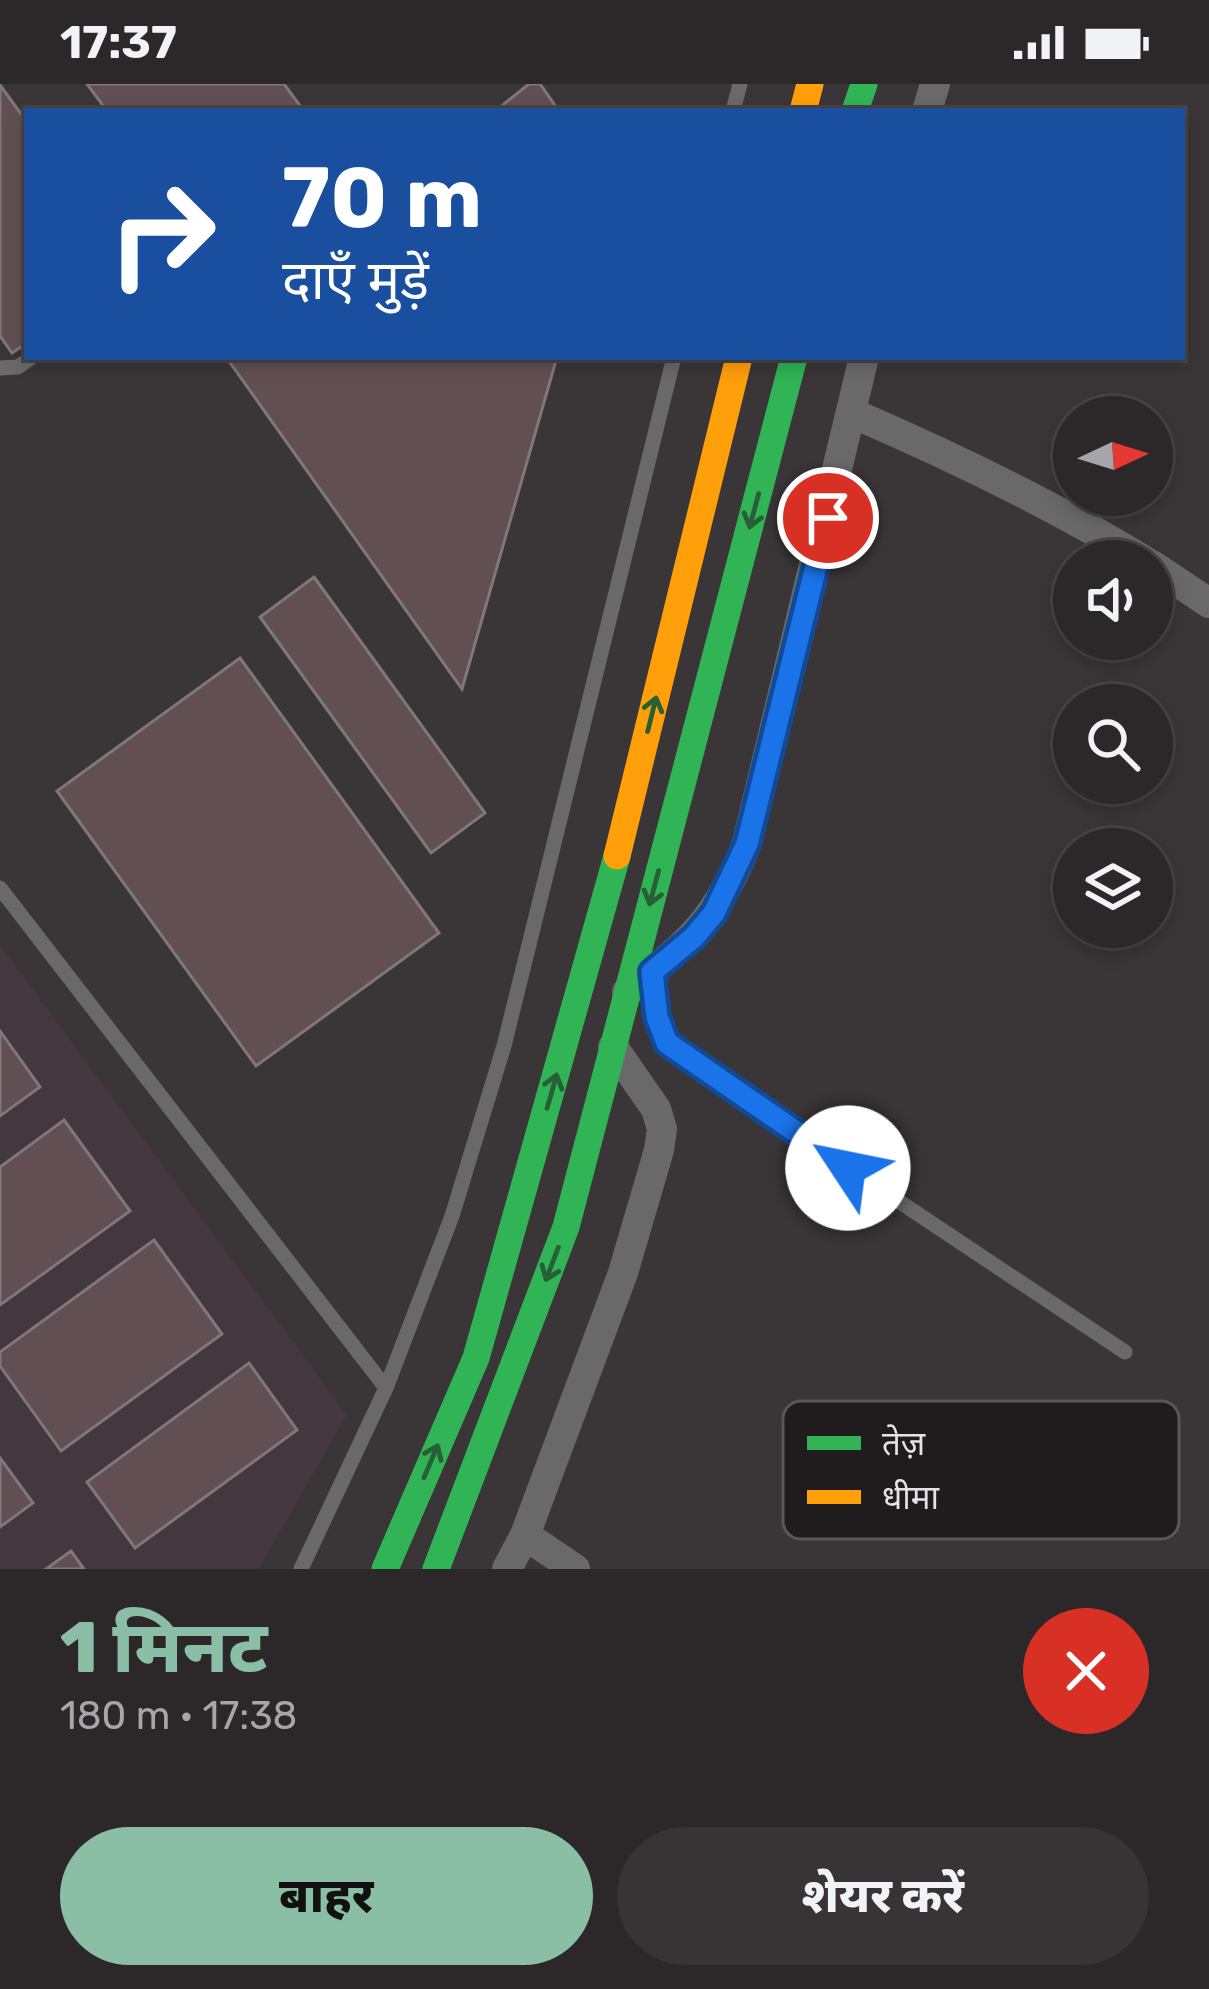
<!DOCTYPE html>
<html lang="hi">
<meta charset="utf-8">
<style>
:root{--surface:#2c2829;--page:#383435;--text:#f1f3f6;--muted:#a6a6a8;--line:#484446;--accent:#8abfa5}
body{margin:0;font-family:Rubik,"Noto Sans Devanagari",sans-serif;background:var(--page);color:var(--text);height:100vh;display:flex;flex-direction:column;font-size:45px;white-space:nowrap}
*{box-sizing:border-box;margin:0}
p{font-size:39px;color:var(--muted)}
.icon{flex:none;width:66px;height:66px;fill:none;stroke:currentColor;stroke-width:2;stroke-linecap:round;stroke-linejoin:round}
.map{position:relative;height:1485px;overflow:hidden}
.panel{display:flex;flex-direction:column;background:var(--surface);flex:1}
.panel>*{flex:none}
.hud{position:absolute;left:24px;top:24px;width:1161px;height:252px;border-radius:0px;box-shadow:0 6px 18px #0003,0 0 0 3px var(--line);background:#1a4fa0;color:#fff;overflow:hidden}
.needle{width:78px;rotate:86deg}
.buttons{position:absolute;left:1053px;top:312px;display:grid;gap:24px}
.buttons a{display:grid;place-items:center;width:120px;height:120px;border-radius:50%;background:var(--surface);box-shadow:0 6px 18px #0003,0 0 0 3px var(--line);font-size:60px}
.pin{position:absolute;display:grid;place-items:center;width:102px;height:102px;color:#fff;margin:-51px;border:6px solid #fff;border-radius:50%;box-shadow:0 3px 12px #0007}
.me{position:absolute;width:132px;margin:-66px;rotate:304deg;stroke-linejoin:round;filter:drop-shadow(0 0 9px #0008)}
.turn{display:flex;align-items:center;gap:42px;height:252px;padding:0 60px;font-size:54px}
.turn .icon{width:156px;height:156px;stroke-width:2.5}
.turn b{display:block;font-size:84px;line-height:102px}
.round{display:grid;place-items:center;flex:none;width:126px;height:126px;border-radius:63px;background:var(--page)}
.summary{display:flex;align-items:center;justify-content:space-between;height:204px;padding:0 60px}
h1{font-size:72px;font-weight:800;line-height:90px;color:var(--accent)}
.primary-button{display:flex;gap:24px;margin-top:auto;padding:24px 60px}
.primary-button a{flex:1;height:138px;border-radius:72px;background:var(--accent);color:#111;font-size:48px;font-weight:800;line-height:138px;text-align:center}
.primary-button a+a{background:var(--page);color:var(--text)}
.status{display:flex;justify-content:space-between;align-items:center;height:84px;padding:0 60px;background:var(--surface);direction:ltr}
.status svg{height:33px;fill:currentColor}
.map>svg:first-child{display:block}
.built{fill:#44373e}
.building{fill:#624f54;stroke:#7d787a;stroke-width:3}
.lines{fill:none;stroke-linecap:round;stroke-linejoin:round}
.lane{stroke:#6a696a;stroke-width:15}
.street{stroke:#6a696a;stroke-width:30}
.fast{stroke:#30b455;stroke-width:27}
.slow{stroke:#ff9f0a;stroke-width:27}
.oneway{stroke:#276037}
.route-casing{stroke:#114b97;stroke-width:30}
.route{stroke:#1a73e8;stroke-width:21}
.key{fill:#201c1e;stroke:#5b5759;stroke-width:3}
.key-label{font-size:33px;fill:#e6e1e4}
</style>
<div class="status"><b>17:37</b><svg viewBox="0 0 49 12"><path d="M0 12V9h3v3zM5 12V6h3v6zM10 12V3h3v9zM15 12V0h3v12zM26 1h20v11H26zM47 4h2v5h-2z"/></svg></div>
<div class="map">
<svg width="1209" height="1485" viewBox="0 0 1209 1485">
<rect width="100%" height="100%" fill="#3a3537"/>
<path class="built" d="M0,861L347,1331L259,1485H0Z"/>
<path class="building" d="M87,0H284L304,27H107Z
M529,0H540L559,27H495Z
M0,1L27,38V259L12,269L0,252Z
M226,273H557L462,605Z
M314,493L485,729L431,769L260,533Z
M240,574L439,849L256,982L57,707Z
M0,947L40,1003L0,1032Z
M64,1036L130,1127L0,1221V1083Z
M154,1156L222,1250L61,1367L0,1282V1268Z
M249,1279L297,1346L135,1464L87,1398Z
M0,1374L33,1419L0,1443Z
M71,1467L84,1485H46Z"/>
<g class="lines">
<path class="lane" d="M733,27L740,0
M0,284L18,283L32,273
M0,804L386,1304
M652,888C657,932 654,949 690,978L1125,1268
M301,1485L386,1304L452,1132L504,962L674,273"/>
<path class="street" d="M927,27L935,0
M852,329C954,373 1050,419 1145,477
M1152,481L1209,519
M627,908C691,856 715,839 747,759L864,273
M525,1451L575,1485
M507,1485L525,1451L623,1189L659,1066L662,1045L656,1025L613,963"/>
<path class="fast" d="M855,27L864,0
M385,1485L476,1274L617,772
M436,1485L566,1143L794,273"/>
<path class="slow" d="M803,27L810,0
M617,772L739,273"/>
</g>
<defs><path id="oneway-shaft" d="M-6 0H5M1.5-3L5.5 0L1.5 3" fill="none" stroke-width="1.6" stroke-linecap="round" stroke-linejoin="round" transform="scale(3)"/></defs>
<g class="oneway">
<use href="#oneway-shaft" transform="translate(754 427) rotate(105)"/>
<use href="#oneway-shaft" transform="translate(652 630) rotate(-76)"/>
<use href="#oneway-shaft" transform="translate(654 804) rotate(105)"/>
<use href="#oneway-shaft" transform="translate(552 1007) rotate(-74)"/>
<use href="#oneway-shaft" transform="translate(552 1180) rotate(111)"/>
<use href="#oneway-shaft" transform="translate(431 1377) rotate(-67)"/>
</g>
<g class="lines">
<defs>
<path id="route" d="M828,434L747,760L714,829L694,853L652,888L657,933L667,959L848,1084"/>
</defs>
<use href="#route" class="route-casing"/>
<use href="#route" class="route"/>
</g>
<rect x="783" y="1317" width="396" height="138" rx="18" class="key"/>
<rect x="807" y="1352" width="54" height="14" fill="#30b455"/>
<rect x="807" y="1406" width="54" height="14" fill="#ff9f0a"/>
<g class="key-label">
<text x="882" y="1371">तेज़</text>
<text x="882" y="1425">धीमा</text>
</g>
</svg>
<div class="buttons">
<a><svg class="needle" viewBox="-14 -14 28 28"><path d="M0-13l5 13h-10z" fill="#e53935"/><path d="M0 13l5-13h-10z" fill="#a6a6a8"/></svg></a>
<a><svg class="icon" aria-label="sound" viewBox="0 0 24 24"><path d="M4 9h4l5-4v14l-5-4H4zM17 9q2 3 0 6"/></svg></a>
<a><svg class="icon" aria-label="search" viewBox="0 0 24 24"><circle cx="10" cy="10" r="6"/><path d="M15 15l6 6"/></svg></a>
<a><svg class="icon" aria-label="layers" viewBox="0 0 24 24"><path d="M12 4l9 5-9 5-9-5zM3 14l9 5 9-5"/></svg></a>
</div>
<div class="pin" style="left:828px;top:434px;background:#d93025"><svg class="icon" aria-label="arrive" viewBox="0 0 24 24"><path d="M6 21V4h12l-3 4 3 4H6"/></svg></div>
<svg class="me" style="left:848px;top:1084px" viewBox="-20 -20 40 40"><circle r="19" fill="#fff"/><path d="M0-13L10 11 0 6-10 11z" fill="#1a73e8"/></svg>
<div class="hud">
<div class="turn"><svg class="icon" aria-label="right" viewBox="0 0 24 24"><path d="M7 20v-9h11M14 6l5 5-5 5"/></svg><div><b>70 m</b>दाएँ मुड़ें</div></div>
</div>
</div>
<section class="panel">
<div class="summary"><div><h1>1 मिनट</h1><p>180 m · 17:38</p></div><a class="round" style="background:#d93025;color:#fff"><svg class="icon" aria-label="close" viewBox="0 0 24 24"><path d="M6 6l12 12M18 6L6 18"/></svg></a></div>
<div class="primary-button"><a>बाहर</a><a>शेयर करें</a></div>
</section>
